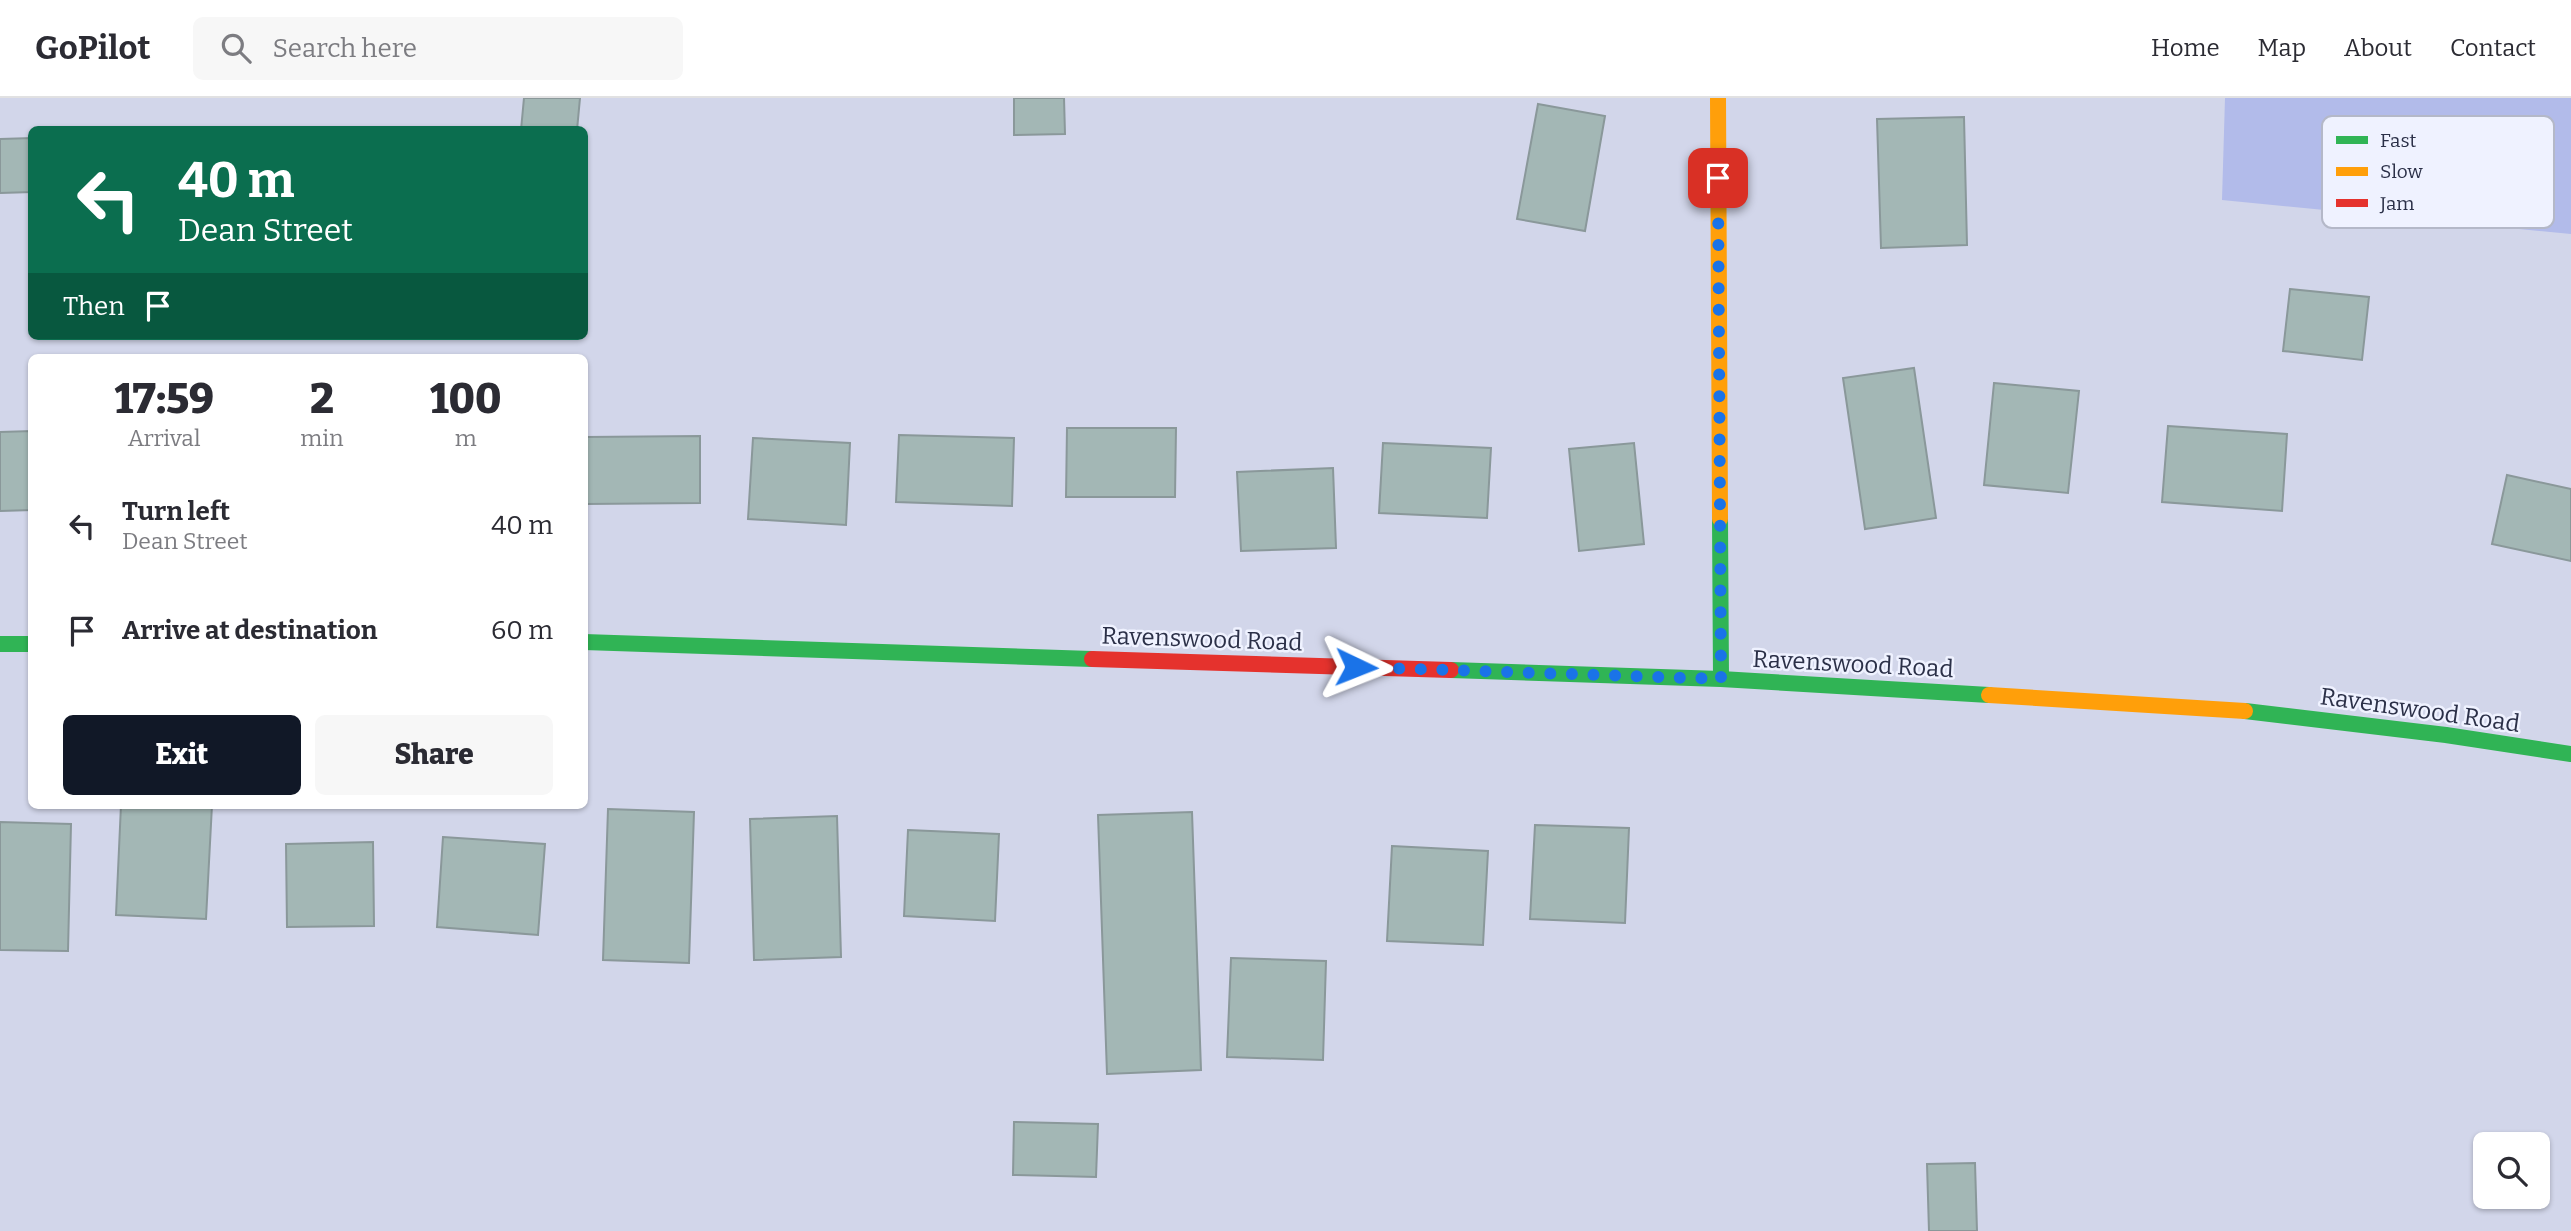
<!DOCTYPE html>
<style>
:root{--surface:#fff;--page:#f7f7f7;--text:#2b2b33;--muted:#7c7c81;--line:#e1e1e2;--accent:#111827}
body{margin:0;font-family:Bitter,serif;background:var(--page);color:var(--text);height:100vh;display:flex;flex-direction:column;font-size:26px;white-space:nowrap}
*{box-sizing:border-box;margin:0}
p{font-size:23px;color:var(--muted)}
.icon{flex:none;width:38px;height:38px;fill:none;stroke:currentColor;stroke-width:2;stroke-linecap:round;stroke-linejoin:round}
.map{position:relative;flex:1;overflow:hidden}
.details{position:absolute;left:28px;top:256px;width:560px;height:455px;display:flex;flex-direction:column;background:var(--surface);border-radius:10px;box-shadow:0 2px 5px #0004}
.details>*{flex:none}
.guide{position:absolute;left:28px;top:28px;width:560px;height:214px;border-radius:10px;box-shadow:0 2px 5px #0004;background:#0b6e4f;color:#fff;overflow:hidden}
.controls{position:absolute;left:2473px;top:1034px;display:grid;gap:14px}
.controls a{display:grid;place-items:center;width:77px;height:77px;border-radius:10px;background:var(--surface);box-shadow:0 2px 5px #0004;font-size:35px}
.pin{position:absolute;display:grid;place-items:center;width:60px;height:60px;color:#fff;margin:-30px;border-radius:14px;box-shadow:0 4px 10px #0006}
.me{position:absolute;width:77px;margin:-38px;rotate:92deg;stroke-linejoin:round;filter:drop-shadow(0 0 5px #0008)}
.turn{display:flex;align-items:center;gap:24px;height:147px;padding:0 35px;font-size:32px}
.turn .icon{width:91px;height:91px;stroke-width:2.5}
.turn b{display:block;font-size:49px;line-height:60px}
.then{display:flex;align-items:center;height:66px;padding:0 35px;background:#0003;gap:14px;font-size:26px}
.eta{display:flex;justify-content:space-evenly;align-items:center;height:119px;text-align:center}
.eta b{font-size:42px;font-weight:800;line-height:49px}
.primary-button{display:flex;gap:14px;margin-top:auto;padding:14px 35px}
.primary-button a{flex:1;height:80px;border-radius:10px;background:var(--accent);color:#fff;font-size:28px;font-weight:800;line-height:80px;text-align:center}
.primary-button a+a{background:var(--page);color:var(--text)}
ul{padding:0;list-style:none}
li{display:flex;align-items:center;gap:21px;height:105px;padding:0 35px}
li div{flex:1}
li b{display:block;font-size:26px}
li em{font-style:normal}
header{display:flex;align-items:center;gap:42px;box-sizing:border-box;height:98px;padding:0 35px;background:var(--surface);border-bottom:2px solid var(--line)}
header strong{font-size:33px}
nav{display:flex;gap:38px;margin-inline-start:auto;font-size:24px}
.search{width:490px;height:63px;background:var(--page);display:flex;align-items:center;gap:18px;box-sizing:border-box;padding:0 24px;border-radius:10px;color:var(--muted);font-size:26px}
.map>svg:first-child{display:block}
.green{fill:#b2bbea}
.building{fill:#a3b7b5;stroke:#8a989a;stroke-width:2}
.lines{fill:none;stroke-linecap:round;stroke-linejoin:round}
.fast{stroke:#30b455;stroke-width:16}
.slow{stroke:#ff9f0a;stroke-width:16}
.jam{stroke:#e5322d;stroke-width:16}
.route{stroke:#1a73e8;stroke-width:12;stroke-dasharray:0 21.6}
.labels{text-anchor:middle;stroke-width:5;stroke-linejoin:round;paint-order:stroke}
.street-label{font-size:24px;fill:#2b3048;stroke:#eff2ff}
.key{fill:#eff2ff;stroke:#b4b8c8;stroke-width:2}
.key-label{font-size:19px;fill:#2b3048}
</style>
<header>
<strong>GoPilot</strong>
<div class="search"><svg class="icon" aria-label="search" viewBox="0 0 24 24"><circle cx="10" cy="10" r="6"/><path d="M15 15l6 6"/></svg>Search here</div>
<nav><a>Home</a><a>Map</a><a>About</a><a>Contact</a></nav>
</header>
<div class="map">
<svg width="2571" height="1133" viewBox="0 0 2571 1133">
<rect width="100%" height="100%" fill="#d2d6ea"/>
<path class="green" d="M2225,0H2571V136L2222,102Z"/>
<path class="building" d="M524,0H580L577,32H521Z
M1014,0H1064L1065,36L1014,37Z
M1538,6L1605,18L1585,133L1517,121Z
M1964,19L1967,147L1881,150L1877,21Z
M32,40V94L0,95V41Z
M2290,191L2369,199L2362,262L2283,253Z
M1914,270L1936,420L1865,431L1843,280Z
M1994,285L2079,293L2068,395L1984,387Z
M2168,328L2287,336L2282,413L2162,404Z
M1067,330H1176L1175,399H1066Z
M32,333V412L0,413V334Z
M899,337L1014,340L1012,408L896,404Z
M700,338V405L586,406V339Z
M753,340L850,345L846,427L748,421Z
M1383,345L1491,350L1487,420L1379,415Z
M1634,345L1644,446L1579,453L1569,351Z
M1333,370L1336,450L1241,453L1237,374Z
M2507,377L2571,391V463L2492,446Z
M121,707H212L206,821L116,817Z
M608,711L694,714L689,865L603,862Z
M1192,714L1201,972L1107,976L1098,717Z
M837,718L841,859L754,862L750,721Z
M0,724L71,726L68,853L0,852Z
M1535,727L1629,730L1625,825L1530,821Z
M908,732L999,736L995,823L904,818Z
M443,739L545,746L538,837L437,829Z
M373,744L374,828L287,829L286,746Z
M1392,748L1488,753L1483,847L1387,843Z
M1231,860L1326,863L1323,962L1227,959Z
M1014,1024L1098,1026L1096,1079L1013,1077Z
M1975,1065L1977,1133H1929L1927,1066Z"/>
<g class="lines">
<path class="fast" d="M1720,421L1721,581
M584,544L1092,561
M0,546H32
M1451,572L1721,581L1989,597
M2245,613L2446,637L2571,656"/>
<path class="slow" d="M1718,0L1720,421
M1989,597L2245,613"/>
<path class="jam" d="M1092,561L1451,572"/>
</g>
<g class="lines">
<path class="route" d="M1356,569L1721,581L1718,80"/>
</g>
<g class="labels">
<g class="street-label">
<text transform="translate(1202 541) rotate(2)" y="8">Ravenswood Road</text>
<text transform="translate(1853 566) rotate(3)" y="8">Ravenswood Road</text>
<text transform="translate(2420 612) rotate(8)" y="8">Ravenswood Road</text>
</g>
</g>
<rect x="2322" y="18" width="232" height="112" rx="10" class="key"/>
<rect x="2336" y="38" width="32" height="8" fill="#30b455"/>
<rect x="2336" y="69" width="32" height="9" fill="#ff9f0a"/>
<rect x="2336" y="101" width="32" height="8" fill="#e5322d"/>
<g class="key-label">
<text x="2380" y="49">Fast</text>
<text x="2380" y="80">Slow</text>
<text x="2380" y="112">Jam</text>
</g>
</svg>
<div class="controls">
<a><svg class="icon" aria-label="search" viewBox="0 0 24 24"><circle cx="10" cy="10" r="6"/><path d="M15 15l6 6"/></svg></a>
</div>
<div class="pin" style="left:1718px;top:80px;background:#d93025"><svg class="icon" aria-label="arrive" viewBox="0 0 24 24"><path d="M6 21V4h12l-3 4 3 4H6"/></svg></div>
<svg class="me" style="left:1356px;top:569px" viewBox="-20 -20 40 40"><path d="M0-17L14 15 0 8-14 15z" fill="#1a73e8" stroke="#fff" stroke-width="4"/></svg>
<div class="guide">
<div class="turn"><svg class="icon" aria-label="left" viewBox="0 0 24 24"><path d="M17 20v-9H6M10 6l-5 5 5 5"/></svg><div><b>40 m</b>Dean Street</div></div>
<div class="then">Then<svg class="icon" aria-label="arrive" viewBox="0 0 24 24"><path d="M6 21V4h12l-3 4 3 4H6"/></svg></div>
</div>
<section class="details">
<div class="eta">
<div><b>17:59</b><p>Arrival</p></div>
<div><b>2</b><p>min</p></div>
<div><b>100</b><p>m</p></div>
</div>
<ul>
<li><svg class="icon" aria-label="left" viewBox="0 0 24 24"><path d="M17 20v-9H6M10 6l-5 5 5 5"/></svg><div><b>Turn left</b><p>Dean Street</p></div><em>40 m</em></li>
<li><svg class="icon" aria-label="arrive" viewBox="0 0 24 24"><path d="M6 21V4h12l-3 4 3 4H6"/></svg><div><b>Arrive at destination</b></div><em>60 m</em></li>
</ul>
<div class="primary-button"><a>Exit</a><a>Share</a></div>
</section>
</div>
